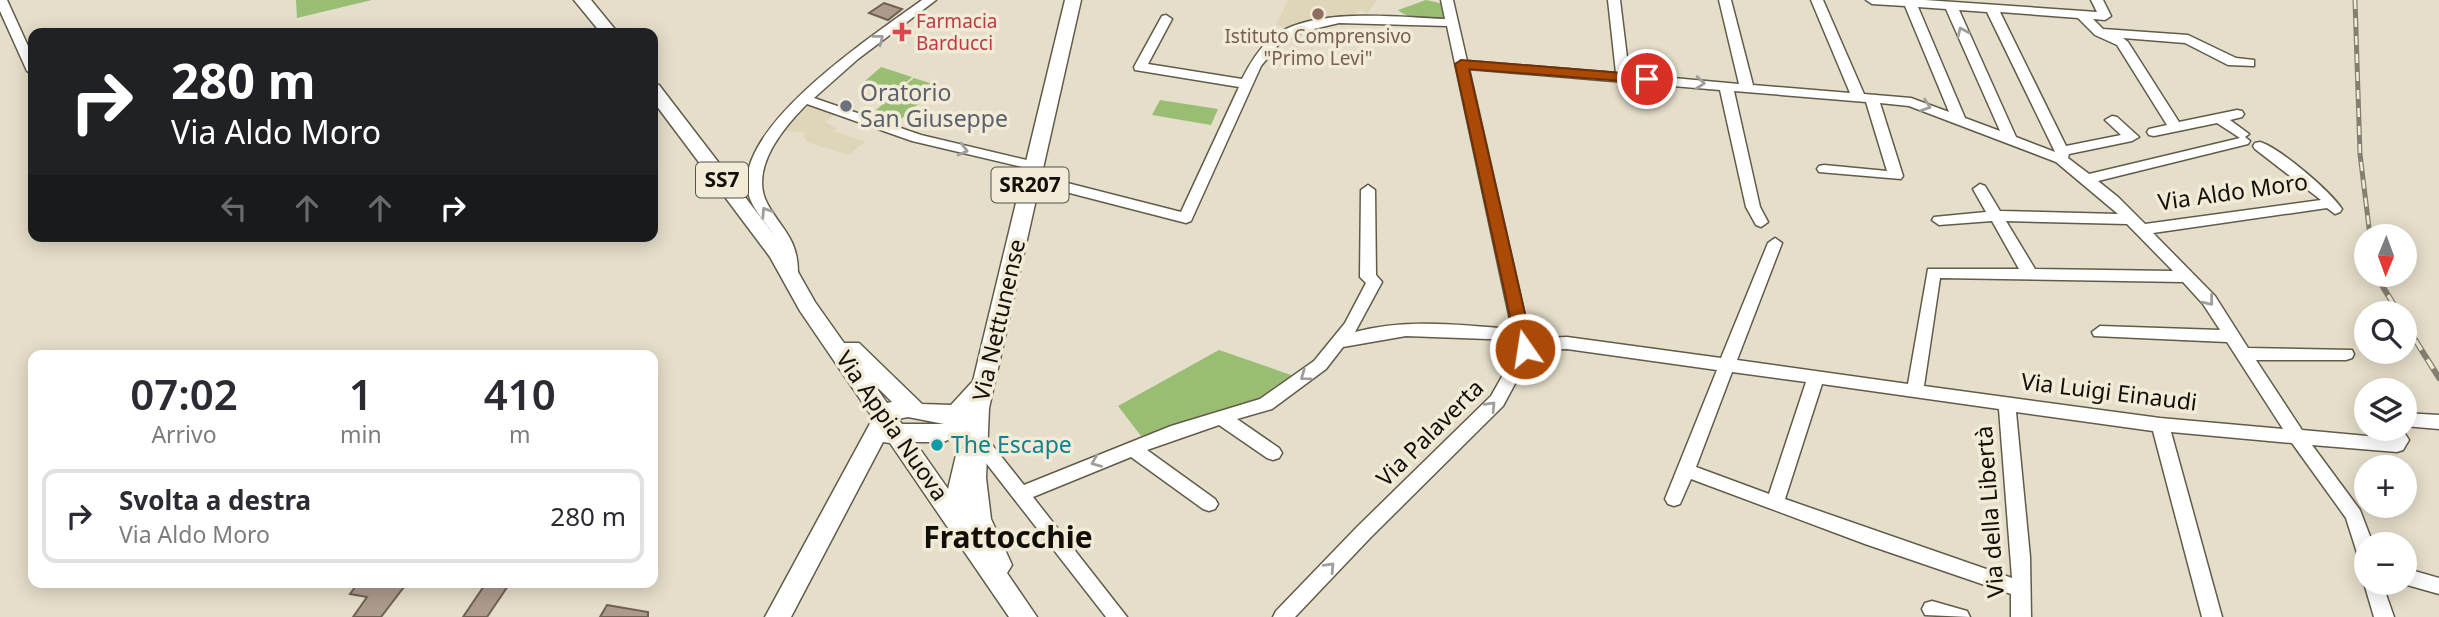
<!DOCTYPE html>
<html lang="it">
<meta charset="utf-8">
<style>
:root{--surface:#fff;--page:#f2f2f3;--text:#2b2b33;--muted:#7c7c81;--line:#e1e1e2}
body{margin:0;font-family:"Noto Sans",sans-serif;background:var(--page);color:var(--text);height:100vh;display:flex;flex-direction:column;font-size:26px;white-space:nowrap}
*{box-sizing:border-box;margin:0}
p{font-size:23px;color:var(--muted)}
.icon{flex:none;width:38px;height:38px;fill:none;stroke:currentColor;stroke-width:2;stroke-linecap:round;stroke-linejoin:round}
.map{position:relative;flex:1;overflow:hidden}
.sheet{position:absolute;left:28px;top:350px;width:630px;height:238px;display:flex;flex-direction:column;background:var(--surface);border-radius:14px;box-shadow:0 4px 18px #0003}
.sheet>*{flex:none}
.banner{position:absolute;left:28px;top:28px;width:630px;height:214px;border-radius:14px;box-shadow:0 4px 18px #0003;background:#202124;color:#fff;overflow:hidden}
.needle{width:46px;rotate:181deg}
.buttons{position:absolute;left:2354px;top:224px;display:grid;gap:14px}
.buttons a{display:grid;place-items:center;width:63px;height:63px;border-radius:50%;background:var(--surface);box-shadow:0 4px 18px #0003;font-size:35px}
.pin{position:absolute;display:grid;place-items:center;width:60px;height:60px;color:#fff;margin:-30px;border:4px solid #fff;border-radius:50%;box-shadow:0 2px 7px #0007}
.me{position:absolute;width:77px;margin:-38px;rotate:347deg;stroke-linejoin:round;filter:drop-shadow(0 0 5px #0008)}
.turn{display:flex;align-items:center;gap:24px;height:147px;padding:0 28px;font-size:32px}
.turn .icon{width:91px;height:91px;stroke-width:2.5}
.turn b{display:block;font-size:49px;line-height:60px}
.lanes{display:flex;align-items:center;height:66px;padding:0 28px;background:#0003;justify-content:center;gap:35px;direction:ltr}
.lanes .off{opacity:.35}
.eta{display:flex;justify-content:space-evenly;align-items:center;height:119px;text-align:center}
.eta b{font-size:42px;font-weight:600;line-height:49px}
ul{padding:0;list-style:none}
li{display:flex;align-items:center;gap:21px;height:94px;margin:0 14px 10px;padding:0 14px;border:4px solid var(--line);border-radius:14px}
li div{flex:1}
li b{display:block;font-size:26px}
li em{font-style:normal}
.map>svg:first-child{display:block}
.built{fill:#dfd6ba}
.green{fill:#99be73}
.building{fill:#ac9b8d;stroke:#706154;stroke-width:2}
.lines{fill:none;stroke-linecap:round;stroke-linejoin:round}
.minor-casing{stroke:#615b49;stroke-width:3}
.major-casing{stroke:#615b49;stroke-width:3}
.minor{fill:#fff;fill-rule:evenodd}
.major{fill:#fff;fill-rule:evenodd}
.rail-far1-casing{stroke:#847f71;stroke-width:5}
.rail-casing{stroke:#847f71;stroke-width:6}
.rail-far1{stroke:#f2ebd7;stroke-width:2.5;stroke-dasharray:9;stroke-linecap:butt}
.rail{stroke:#f2ebd7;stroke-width:3.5;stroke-dasharray:11;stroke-linecap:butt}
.oneway{stroke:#a09f9c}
.route{fill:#ab4a07;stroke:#6f3005;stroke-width:2}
.education-dot{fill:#8d6e63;stroke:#f2ebd7;stroke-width:2.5}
.health-dot{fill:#e0444e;stroke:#f2ebd7;stroke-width:2.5}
.worship-dot{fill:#6b7280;stroke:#f2ebd7;stroke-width:2.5}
.culture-dot{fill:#0f9aa8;stroke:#f2ebd7;stroke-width:2.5}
.labels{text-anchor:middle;stroke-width:7;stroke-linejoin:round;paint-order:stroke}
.far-health-label{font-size:19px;fill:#be3a42;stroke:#f2ebd7;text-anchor:start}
.far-education-label{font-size:19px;fill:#785e54;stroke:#f2ebd7}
.shield{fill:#f2ebd7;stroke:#545146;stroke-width:2}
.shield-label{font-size:21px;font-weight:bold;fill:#110f08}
.worship-label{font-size:23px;fill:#5b616d;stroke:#f2ebd7;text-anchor:start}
.street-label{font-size:23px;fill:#110f08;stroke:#f2ebd7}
.culture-label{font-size:23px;fill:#0d838f;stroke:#f2ebd7;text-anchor:start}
.district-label{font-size:30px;font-weight:bold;fill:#110f08;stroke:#f2ebd7}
</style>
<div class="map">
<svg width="2439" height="617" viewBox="0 0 2439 617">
<rect width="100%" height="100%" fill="#e5deca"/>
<path class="built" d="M1288,0H1377L1368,13L1360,10L1353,15L1322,18L1288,29L1276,25Z
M809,105L835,115L825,122L837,128L834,131L865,142L849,155L806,142L807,139L803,138L805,132L785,131Z"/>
<path class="green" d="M296,0H372L297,18Z
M1426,0L1444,4L1447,16C1432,22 1410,20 1398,10Z
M881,67L912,77L896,91L865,81Z
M914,78L939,86L901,119L876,110Z
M1160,100L1218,109L1211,125L1152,115Z
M1219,350L1294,376L1258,401L1141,436L1118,406Z"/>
<path class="building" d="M884,3L902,9L888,20L869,13Z
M358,583H407L381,617H353L367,597L350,594Z
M486,583H510L487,617H463Z
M607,605L648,612V617H600Z"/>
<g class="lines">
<defs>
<path id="minor" d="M0,0H7L33,57V75L27,71L0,11Z
M922,0H936L858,59L814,98L921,135L1035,162L1042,166L1035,170L912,141L807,104C783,128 748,170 768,205C783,231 798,239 798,273L790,278L785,277C780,267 784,256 780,246C771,225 748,209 747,185C744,120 874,35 922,0Z
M1441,0H1453L1467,61L1616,73L1608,0H1620L1629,74L1739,84L1719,0H1731L1753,85L1850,93L1811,0H1823L1864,94L1911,98L1949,112L1905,6L1872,4L1866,0H1925L2097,12L2091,0H2103L2111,16L2105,20L2093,19L2103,29L2188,35L2236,58L2254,60V66L2228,65L2185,43L2123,38L2128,42L2179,122L2237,110L2242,111L2244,114L2242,117L2230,120L2249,134L2245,137L2250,141L2248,144L2098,181L2118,197L2145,224L2321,200L2255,149L2253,146L2255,143L2260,142C2280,148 2330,191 2342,209L2340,212L2335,214L2327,208L2153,233L2215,296L2248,348L2352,350L2354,354L2352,358L2346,360H2256L2302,430L2389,438L2385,429H2402L2409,440L2403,450L2397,452L2312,445L2360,510L2373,544H2366V561L2359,559L2346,518L2292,443L2171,432L2222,617H2202L2153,431L2016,412L2030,557L2031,617H2011V594L1865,544L1691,479L1680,504L1674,506L1668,504L1665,499L1717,370L1567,349L1544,350L1531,354L1503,406L1371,537L1295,617H1273L1276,611L1357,527L1491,396L1517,350L1515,340L1406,336L1343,347L1326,369L1272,409L1237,419L1279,448L1282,453L1279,458L1273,460L1267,458L1219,425L1147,450L1215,499L1218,504L1215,509L1209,511L1203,509L1131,457L1033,497L1127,617H1106L969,441L966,436L969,431H981L1024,485L1171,426L1260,399L1314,361L1345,323L1366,283L1360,277L1361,190L1368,185L1375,190L1376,275L1382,282L1355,332C1405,318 1461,325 1512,329L1447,26L1339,23L1305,31L1279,44L1261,66L1191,221L1186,223L1027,182L1025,179L1032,174L1181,212L1239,87L1135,70L1134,67L1162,16L1166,15L1172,19L1148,64L1242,79C1249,65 1258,50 1270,39C1309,6 1397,17 1445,19ZM1918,7L1946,9L2000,131L1965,118ZM1959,10L1987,12L2055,152L2016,137ZM2000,12L2078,18L2095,35L2117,45L2167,125L2149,129L2147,132L2149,135L2154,136L2217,123L2240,138L2089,174L2068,158L2069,154L2132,141L2139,137L2117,117L2112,116L2105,120L2121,135L2066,146ZM1469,69L1720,90L1746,207L1756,225L1761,227L1768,222L1760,207L1734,91L1866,102L1887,171L1824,165L1819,166L1817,169L1819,172L1901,179L1903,176L1880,103L1909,106L2056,162L2118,214L2000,211L1985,186L1980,184L1973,189L1986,212L1934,217L1932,220L1939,225L1992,221L2019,269H1928L1908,384L1737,360L1782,243L1775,238L1768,243L1721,358L1567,337L1544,338L1531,342ZM2006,221L2127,224L2173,271L2035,269ZM1940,278L2183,282L2203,304L2220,330L2100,326L2092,332L2094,336L2227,342L2283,429L2160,418L1924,386ZM1732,372L1806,382L1769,494L1696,467ZM1822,384L1999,409L2012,578L1785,499Z
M2404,413L2439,415V429L2404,426Z
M2404,568L2439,578V594L2400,583H2404Z
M2366,578V583H2382L2394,617H2374L2364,583Z
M1932,601L1967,611L1970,617L1925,615L1922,609L1925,603Z"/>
<path id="major" d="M574,0H591L618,33H601Z
M1065,0H1081L989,408L986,478L991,519L1012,565L1007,573L1037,617H1009L890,443L883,442L791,617H765L873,418L800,311L770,257L653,101V84L659,85L785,249L815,302L844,343H859L922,404L951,405L973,381ZM873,383L892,402L887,403ZM908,417L944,424H902L898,419ZM965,433L964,448L957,451L948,489L915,442H943Z"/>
</defs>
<use href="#minor" class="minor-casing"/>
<use href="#major" class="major-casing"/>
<use href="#minor" class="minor"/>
<use href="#major" class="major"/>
<defs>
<path id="rail-far1" d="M2355,0L2360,154L2370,236"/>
<path id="rail" d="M2380,275L2383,287L2399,313
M2404,322L2439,378"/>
</defs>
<use href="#rail-far1" class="rail-far1-casing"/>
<use href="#rail" class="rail-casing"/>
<use href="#rail-far1" class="rail-far1"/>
<use href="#rail" class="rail"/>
</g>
<defs><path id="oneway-chevron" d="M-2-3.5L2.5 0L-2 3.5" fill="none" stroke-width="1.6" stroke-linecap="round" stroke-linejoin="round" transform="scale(1.75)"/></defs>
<g class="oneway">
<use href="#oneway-chevron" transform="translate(1962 32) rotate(-114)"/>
<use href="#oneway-chevron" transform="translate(879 39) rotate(-38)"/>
<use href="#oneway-chevron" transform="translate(1700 83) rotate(5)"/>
<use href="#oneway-chevron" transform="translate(1926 106) rotate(19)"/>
<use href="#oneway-chevron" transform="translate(963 150) rotate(15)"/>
<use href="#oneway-chevron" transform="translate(766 212) rotate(-123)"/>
<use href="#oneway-chevron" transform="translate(2209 301) rotate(51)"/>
<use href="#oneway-chevron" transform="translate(1305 376) rotate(144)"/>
<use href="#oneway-chevron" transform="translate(1491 406) rotate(-47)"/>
<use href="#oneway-chevron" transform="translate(1096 462) rotate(158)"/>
<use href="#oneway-chevron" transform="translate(1330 567) rotate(-47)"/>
</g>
<path class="route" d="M1461,60L1647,75L1654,79L1647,83L1469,69L1533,349L1525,355L1517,349L1455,64Z"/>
<circle class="education-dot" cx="1318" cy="14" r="7"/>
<path class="health-dot" d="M898.5 21.5h7v7h7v7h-7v7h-7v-7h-7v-7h7z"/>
<circle class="worship-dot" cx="846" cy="106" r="7"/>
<circle class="culture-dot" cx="937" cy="445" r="7"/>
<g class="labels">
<g class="far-health-label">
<text x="916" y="28">Farmacia<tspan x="916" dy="22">Barducci</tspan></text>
</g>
<g class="far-education-label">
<text x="1318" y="43">Istituto Comprensivo<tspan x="1318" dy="22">"Primo Levi"</tspan></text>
</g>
<g class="shield">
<rect x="696" y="162.5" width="52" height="35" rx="5"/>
<rect x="991.5" y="167.5" width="77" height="35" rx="5"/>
</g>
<g class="shield-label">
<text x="722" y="187">SS7</text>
<text x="1030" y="192">SR207</text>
</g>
<g class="worship-label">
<text x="860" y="101">Oratorio<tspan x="860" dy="26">San Giuseppe</tspan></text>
</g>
<g class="street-label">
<text transform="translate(2233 192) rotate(-8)" y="8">Via Aldo Moro</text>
<text transform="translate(999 320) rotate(-77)" y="8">Via Nettunense</text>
<text transform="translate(2109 392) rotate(7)" y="8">Via Luigi Einaudi</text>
<text transform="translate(892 426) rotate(55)" y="8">Via Appia Nuova</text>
<text transform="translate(1430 433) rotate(-45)" y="8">Via Palaverta</text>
<text transform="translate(1990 512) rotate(-94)" y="8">Via della Libertà</text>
</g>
<g class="culture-label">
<text x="951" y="453">The Escape</text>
</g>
<g class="district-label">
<text x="1008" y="548">Frattocchie</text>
</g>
</g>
</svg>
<div class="buttons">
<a><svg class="needle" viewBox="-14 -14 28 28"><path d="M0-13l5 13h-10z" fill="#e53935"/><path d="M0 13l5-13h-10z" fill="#7c7c81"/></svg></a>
<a><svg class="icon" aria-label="search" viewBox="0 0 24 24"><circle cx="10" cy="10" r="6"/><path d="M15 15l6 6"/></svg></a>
<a><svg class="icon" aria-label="layers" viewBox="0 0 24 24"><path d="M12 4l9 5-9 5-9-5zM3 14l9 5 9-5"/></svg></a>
<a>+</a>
<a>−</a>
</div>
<div class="pin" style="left:1647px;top:79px;background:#d93025"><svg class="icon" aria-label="arrive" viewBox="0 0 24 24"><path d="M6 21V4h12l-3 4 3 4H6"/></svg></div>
<svg class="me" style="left:1525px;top:349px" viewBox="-20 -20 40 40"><circle r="17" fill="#ab4a07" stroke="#fff" stroke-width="3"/><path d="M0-11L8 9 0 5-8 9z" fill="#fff"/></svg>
<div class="banner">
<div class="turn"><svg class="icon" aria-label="right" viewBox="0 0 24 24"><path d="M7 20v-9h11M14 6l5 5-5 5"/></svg><div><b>280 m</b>Via Aldo Moro</div></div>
<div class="lanes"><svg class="icon off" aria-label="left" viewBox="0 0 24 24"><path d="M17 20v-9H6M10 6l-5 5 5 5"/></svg><svg class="icon off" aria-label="ahead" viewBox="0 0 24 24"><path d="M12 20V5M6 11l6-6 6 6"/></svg><svg class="icon off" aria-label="ahead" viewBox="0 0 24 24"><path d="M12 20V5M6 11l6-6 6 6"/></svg><svg class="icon" aria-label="right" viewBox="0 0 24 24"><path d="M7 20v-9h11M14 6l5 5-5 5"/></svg></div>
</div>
<section class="sheet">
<div class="eta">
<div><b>07:02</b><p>Arrivo</p></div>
<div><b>1</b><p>min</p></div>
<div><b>410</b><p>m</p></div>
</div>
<ul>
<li><svg class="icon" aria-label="right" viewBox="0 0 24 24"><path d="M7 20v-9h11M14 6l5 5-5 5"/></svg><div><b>Svolta a destra</b><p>Via Aldo Moro</p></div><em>280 m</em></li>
</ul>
</section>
</div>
